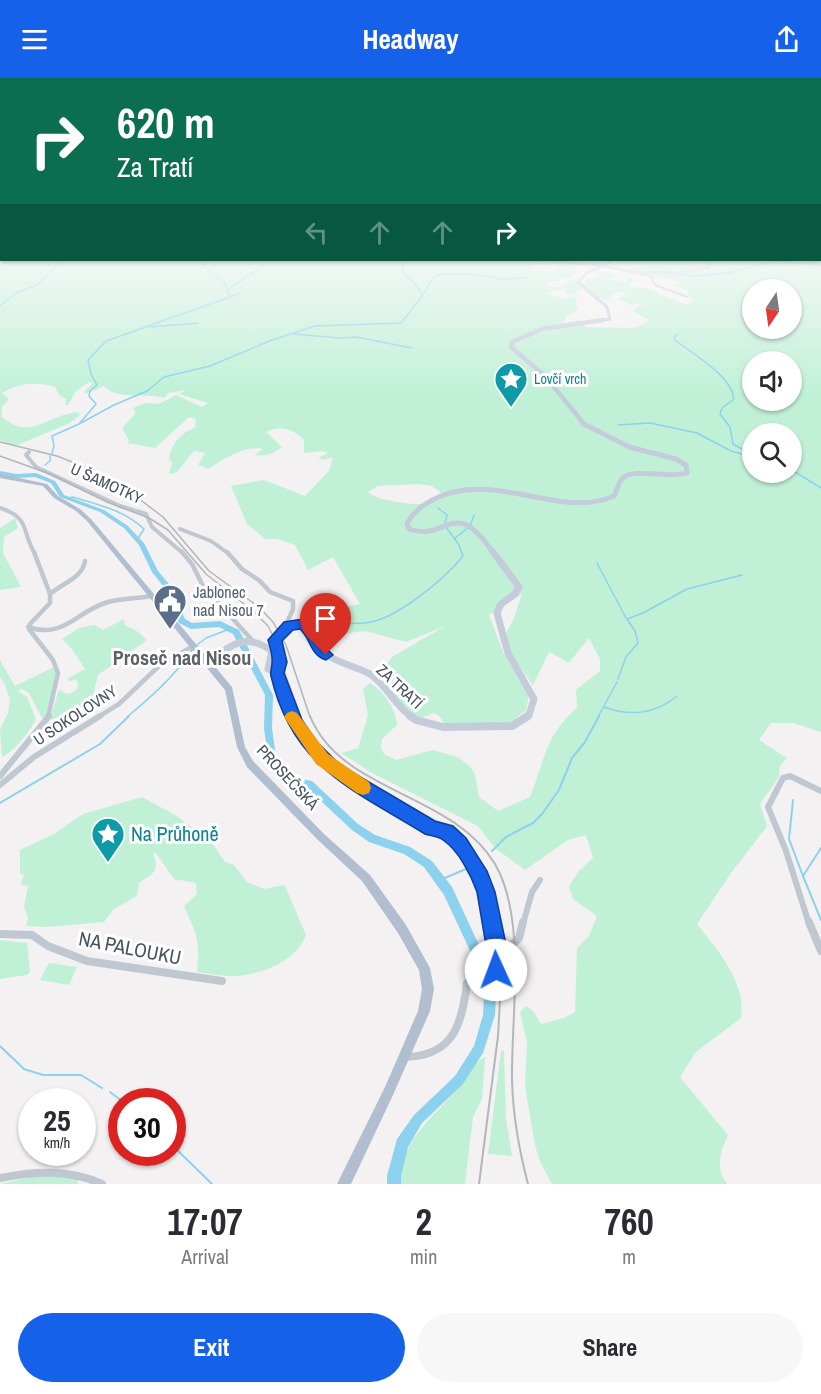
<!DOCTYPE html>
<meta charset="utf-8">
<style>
:root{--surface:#fff;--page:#f7f7f7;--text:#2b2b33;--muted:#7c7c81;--accent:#1561e9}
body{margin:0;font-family:"Archivo Narrow",sans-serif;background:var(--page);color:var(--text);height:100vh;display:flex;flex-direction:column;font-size:22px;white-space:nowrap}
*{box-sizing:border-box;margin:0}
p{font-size:20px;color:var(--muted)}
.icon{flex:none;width:33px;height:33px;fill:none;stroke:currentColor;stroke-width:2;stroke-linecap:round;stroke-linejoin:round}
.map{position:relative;height:1106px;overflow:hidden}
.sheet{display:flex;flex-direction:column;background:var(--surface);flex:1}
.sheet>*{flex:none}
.hud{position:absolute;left:0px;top:0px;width:822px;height:183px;box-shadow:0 2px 4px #0004;background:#0b6e4f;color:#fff;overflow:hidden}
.needle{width:39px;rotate:193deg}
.controls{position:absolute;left:742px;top:201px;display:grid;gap:12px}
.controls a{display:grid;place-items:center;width:60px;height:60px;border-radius:50%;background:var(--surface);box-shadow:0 2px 4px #0004;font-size:30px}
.speed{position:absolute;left:18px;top:1010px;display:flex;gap:12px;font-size:30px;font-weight:700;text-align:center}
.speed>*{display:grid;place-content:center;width:78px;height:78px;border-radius:50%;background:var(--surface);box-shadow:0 2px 4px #0004;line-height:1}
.speed small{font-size:15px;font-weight:400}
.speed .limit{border:9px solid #d22;background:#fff;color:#111}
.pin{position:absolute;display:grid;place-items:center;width:51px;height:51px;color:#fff;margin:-62px -26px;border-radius:50% 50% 50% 0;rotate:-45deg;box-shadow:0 0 6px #0007}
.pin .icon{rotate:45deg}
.me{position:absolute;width:66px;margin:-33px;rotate:358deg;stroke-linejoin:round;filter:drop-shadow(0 0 4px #0008)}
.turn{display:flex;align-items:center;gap:21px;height:126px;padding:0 18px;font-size:27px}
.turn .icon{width:78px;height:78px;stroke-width:2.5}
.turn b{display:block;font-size:42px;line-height:51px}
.lanes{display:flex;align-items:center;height:57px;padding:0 18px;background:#0003;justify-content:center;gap:30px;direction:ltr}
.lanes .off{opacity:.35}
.eta{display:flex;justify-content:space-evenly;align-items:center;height:102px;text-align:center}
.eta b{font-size:36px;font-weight:800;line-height:42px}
.cta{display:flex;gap:12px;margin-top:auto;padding:12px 18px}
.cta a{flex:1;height:69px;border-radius:36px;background:var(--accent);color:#fff;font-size:24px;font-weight:800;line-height:69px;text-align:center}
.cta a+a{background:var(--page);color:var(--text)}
header{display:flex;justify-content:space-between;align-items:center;height:78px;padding:0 18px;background:var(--accent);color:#fff;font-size:27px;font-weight:800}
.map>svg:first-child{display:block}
.green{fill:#c0f1d7;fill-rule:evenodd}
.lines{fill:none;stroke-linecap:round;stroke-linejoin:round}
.stream-far1{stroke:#8cd2ee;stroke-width:1.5}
.stream{stroke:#8cd2ee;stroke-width:2}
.river{fill:#8cd2ee;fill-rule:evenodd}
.street-far4{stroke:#bfc7d0;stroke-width:2}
.street-far3{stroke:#bfc7d0;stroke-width:4}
.street-far2{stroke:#bfc7d0;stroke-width:4.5}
.street-far1{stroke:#bfc7d0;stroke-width:6}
.street{stroke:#bfc7d0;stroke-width:8}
.secondary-far4{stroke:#c4ccda;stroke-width:3}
.secondary-far3{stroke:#c4ccda;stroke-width:4.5}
.secondary-far2{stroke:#c4ccda;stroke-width:5}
.secondary-far1{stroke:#c4ccda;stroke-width:7}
.secondary{stroke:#c4ccda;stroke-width:8}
.primary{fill:#b0bed0;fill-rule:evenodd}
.tram-far1{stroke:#b3b6bb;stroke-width:1.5}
.tram{stroke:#b3b6bb;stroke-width:2}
.rail-far1{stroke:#b3b6bb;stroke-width:1.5}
.rail{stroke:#b3b6bb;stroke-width:2}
.route{fill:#1561e9;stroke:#0e3f97;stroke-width:1.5}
.slow{fill:#f59e0b}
.labels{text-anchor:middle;stroke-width:6;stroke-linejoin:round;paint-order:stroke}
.far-culture-label{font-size:14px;fill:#0d838f;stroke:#fff;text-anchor:start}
.street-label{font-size:16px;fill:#48525f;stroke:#fff}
.service-label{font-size:16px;fill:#4e5e75;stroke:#fff;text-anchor:start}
.quarter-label{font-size:20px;font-weight:bold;fill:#5d6166;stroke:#fff}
.near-culture-label{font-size:20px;fill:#0d838f;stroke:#fff;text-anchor:start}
.near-street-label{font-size:20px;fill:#48525f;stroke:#fff}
</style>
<header><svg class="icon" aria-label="menu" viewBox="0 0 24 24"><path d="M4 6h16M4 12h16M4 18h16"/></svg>Headway<svg class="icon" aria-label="share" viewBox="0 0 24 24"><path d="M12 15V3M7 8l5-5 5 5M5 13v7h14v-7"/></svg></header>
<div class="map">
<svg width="821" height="1106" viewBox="0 0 821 1106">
<rect width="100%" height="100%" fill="#f3f1f1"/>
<path class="green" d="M821,162V654L793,645H771L759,662L787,680L780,688L779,699L760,726L767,748L731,795L697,846C717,871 747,905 741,940L696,974L680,999L728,1057C720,1075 715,1089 727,1106H552L540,1084L535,1067L525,1008L527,964L520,934L526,928L533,933L541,946L564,940L575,934L577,870L589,858L597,838L573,821L569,808L579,793L593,780L586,757L568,762L525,792L495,770L478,748L372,695L341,675L358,670L368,637L363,611L370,605C383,613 397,632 397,647L382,661L381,670L384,676L396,682L433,672L457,679L470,688L475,696L479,719L498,733L530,719C545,682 545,657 577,630L576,612L600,593V581L589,560L569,585L549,574L533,607L510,575L505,557L514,540L522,516L489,537L504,576L529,617L526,632L511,644L445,647L440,639L434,635L421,640C400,631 387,611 386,588L392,579L445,548L406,564L365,553L342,556L319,543L315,534L360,526L333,479L308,492L295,467L277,461H265L247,446L231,408L264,402L305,418L329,393L333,379L324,382L318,380L328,375L322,373L304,375V362C294,351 280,347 266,354L282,369C273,376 267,378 255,377L263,371C245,367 223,381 209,391L198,387L205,375L194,373L177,394L171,396L169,395L172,385L169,381C171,367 181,354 195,350L196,341L189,339L155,370L128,365L129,362L122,350L136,335L133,330L146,325L159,326L176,317L202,329L208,325L179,316L186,312L168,315L165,320C146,314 117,323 104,308L85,316V313L93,305L89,304L76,313L68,327H65L66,321L59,317L55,309C38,303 18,305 2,315L9,321L2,329V339C29,363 46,338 77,334L80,337L70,345L15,368L0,362V187L5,188L10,184L0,185V167L2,182H512L535,186L531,189L541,193L555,192L561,185L568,186L565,187L576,189L574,193L582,196H572L573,198L547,205L551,209H564L562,207L577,200L582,211L574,216H567L565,213L566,211L547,215L563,221L570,218L576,220L578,231L567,238L563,244L566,245L578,242L586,249L631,250L638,249L649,242L633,233L644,225L631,227L619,221L626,215L619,213L606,222L597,219L586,209L585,204L588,200H599L596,192L617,197L610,201L625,205L628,199L632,200L634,202L629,207L632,209L645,210L687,227L695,222L689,219L687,212L674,208L684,204L628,194L647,186L635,182H702L710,188V184L705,182H820ZM753,212H792V250H753ZM753,284H792V322H753ZM753,356H792V394H753ZM418,406L432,408L445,418C440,421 433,425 427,426C414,427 376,423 368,414L378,408Z
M15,440L18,450L4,459L3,475L21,509L0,512V450Z
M124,541L125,547L137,553L147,562L98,597L91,625L82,636L53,643L50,640L59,612L67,616L75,613L78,608L77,602L70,603L67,601L85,591L72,571L62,561L79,550L94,547L103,552Z
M0,582L15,608L54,589L56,595L46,639L42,640L29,615L22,611L20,612L19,614L27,619L36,641C30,653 14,674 2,679L0,651L8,635L10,622L5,606L0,599Z
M142,719L177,738L196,753L214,768L225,784L234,787L247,804L264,811L283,807L286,810L306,857C296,885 258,898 230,898C219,898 208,895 197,894C200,859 197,858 184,828L197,816L196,805L174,801L156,775H153C160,794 153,795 139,805L137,818L114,831L104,844L47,849L26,848L28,840L24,829L28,808L21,807L24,797L20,795V772L54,756L83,736Z
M0,862L27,865L30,894L27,897L0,901Z
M49,885L77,889L69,907L40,902Z
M501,973H504L506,1040L512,1078L488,1076Z
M485,979L482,1021L473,1039L465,1106H400C398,1064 434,1039 458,1010C467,999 472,985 485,979Z
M40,1097L77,1099L78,1106H0Z"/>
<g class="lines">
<path class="stream-far1" d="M675,196L696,198L728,195L774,183L821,187
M229,211L264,187
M424,215L434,199L441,196H471L502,201L526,200
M231,218L239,216
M0,228L16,215L37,207L62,182
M151,249L198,245
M294,256L339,260L356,259L412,270
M678,256L674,259L675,262C694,277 731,297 734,321L722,330L720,336L730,349L733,366L753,377
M79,346L114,327L147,313L164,299L210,288L272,262L315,248L401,245L423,217L413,203L404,196L401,182
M618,347L650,345L697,355L731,373L753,379
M52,375L54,368L52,358L79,346L96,326L89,318L90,313L97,307L91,296L88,282L106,263L230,219L224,204L203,187L212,182
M45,387L50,383V378
M792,392L821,410
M69,420L73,419C99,427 124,432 144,451L137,462
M438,430L447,437L445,445
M454,461L470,448L474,437
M597,485L626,540
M310,548C329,542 346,547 365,545C394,543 445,501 463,478L459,467L446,449
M197,567L206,560L232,550
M618,601L626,579L638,565L635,553L627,541L643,535L687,511L742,497
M604,629C631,639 655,636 677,618
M127,639C151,619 174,599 192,572
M598,639L617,604"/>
<path class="stream" d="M793,722L789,761L803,798
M0,725L100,666L129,638
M821,770L803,798L821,842
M492,773L506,759L533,745L542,736L559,712L572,680L585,664L599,638
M440,802L466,791
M0,968L24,991L43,997H81L102,1010
M110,1014L122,1023
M172,1067L212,1106"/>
<path class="river" d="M0,393L16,396L36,395L55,403L64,417L104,432L128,448L144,465L158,493L174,512L183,528L182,534L185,541L192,545L220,543L239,552L273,617L272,650L277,687L284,695L288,698L312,703L358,746L375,757L410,769L432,783L452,809L491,893L496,917L495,937L483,975L463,1006L422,1045L408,1069L401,1098V1106H387V1098L397,1061L414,1037L455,998L474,968L483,937L484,917L480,894L444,817L424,789L404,776L369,764L352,752L306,709L286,705L278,701L269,688L264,650L265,617L233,556L219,549L191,551L179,545L174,534L175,528L167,513L152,494L139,467L124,450L100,434L60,419L51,405L35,399L16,400L0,397Z"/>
<path class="street-far4" d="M603,188L614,182
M630,194L652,199L655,207L688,219"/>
<path class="street-far3" d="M29,374L26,377L36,389L120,428L146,436L152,449L184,476
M0,430C31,440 21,453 35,476
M180,451L211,463L229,476"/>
<path class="street-far2" d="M34,474L50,516V525L30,546L29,551L53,582L58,595L48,639
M182,474L192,486L203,508L252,562
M227,474L242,491L260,503L270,514L293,523V531L285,549
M50,516C62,505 82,501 85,483
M28,549C63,561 75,535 105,525C119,520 136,521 151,518
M277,595L294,639
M98,639L119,626L159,588L193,568"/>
<path class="street-far1" d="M294,638C322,692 377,717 427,748C440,755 452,758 463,769C481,789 487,820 492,846
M0,698L49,638
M0,707L34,679L100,638
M523,846L532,814L540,802
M809,846L786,773L768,729L783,700L790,698L821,713"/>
<path class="street" d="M809,844L821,873
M0,856L32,857L48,868L87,883L222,903
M498,880L519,860L523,844
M405,979C453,978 462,947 467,905L475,899L501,890L492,844
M0,1100C35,1093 69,1091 102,1106"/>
<path class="secondary-far4" d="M533,182L599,187L632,194L680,195L709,189V185L703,182
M593,244L610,241L607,229L578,204L588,194L603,188"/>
<path class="secondary-far3" d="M584,346L545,298L511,269L512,264L542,251L603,242"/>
<path class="secondary-far2" d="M494,476C454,415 447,465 409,451L407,446C412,436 420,429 429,424C491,388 559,443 614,418C617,413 618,405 622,401C632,389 671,401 687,395L686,387L676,381L629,369L582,345"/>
<path class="secondary-far1" d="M493,474L519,509L515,516L501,526L497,535L508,575L534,621L529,637L525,639
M206,583C234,568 243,553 272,573L268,591L277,595L280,584L275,562L285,549L301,545C313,552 313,566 323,574C335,585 356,588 370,596C387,607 395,628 412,639"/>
<path class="secondary" d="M410,638L416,642L443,649L512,648L528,638"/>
<path class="primary" d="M0,396L47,406L58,418L80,431L91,441L232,609L245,669L253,683L324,756L370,797L406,847L430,890L434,911L430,933L393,1017L351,1106H337L385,1009L418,933L422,911L419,892L398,855L362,803L318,762L247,689L237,669L225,612L87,443L76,433L54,420L43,408L0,400Z"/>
<path class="tram-far1" d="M0,378L50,396L107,424L149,440L168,452L206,496L253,533L268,548L282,575L285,596L301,639"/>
<path class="tram" d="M300,638L306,651L324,676L352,700L434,747L459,773L478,809L496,892L500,922L498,958L479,1106"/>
<path class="rail-far1" d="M0,364L57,378L85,389L126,411L163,439L209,493L259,529L273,544L286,567L310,639"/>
<path class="rail" d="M310,638C341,715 452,714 495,786C527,841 511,939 512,1002C513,1038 519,1072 528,1106"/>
</g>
<linearGradient id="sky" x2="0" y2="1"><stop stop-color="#83c0ea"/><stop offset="0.51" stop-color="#faf9f9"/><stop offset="1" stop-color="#faf9f9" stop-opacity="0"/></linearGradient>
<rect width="821" height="316" fill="url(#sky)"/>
<path class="route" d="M303,541L316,550L325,569L333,577L326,582C310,577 311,561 300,551L293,552L282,563L287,584L284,595L302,642L317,664L340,687L435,743L453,748L466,760L487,793L495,814L511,890L508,897L496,902L489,900L486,892L489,885L477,814C471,797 459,773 443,762C438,758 431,758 425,756C352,711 292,689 271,598C270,593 272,590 272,585C273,578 270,569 268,562L284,544Z"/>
<path class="slow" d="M292,633L297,635L328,676L369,704L371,710L369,715L363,717L357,715L316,686L284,639L287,635Z"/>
<defs>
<symbol id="sight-pin" viewBox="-11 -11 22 30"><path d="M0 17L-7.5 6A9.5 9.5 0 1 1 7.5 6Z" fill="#0f9aa8" stroke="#fff"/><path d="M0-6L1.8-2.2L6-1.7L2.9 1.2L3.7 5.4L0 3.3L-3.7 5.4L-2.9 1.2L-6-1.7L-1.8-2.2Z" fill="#fff"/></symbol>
<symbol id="civic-pin" viewBox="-11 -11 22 30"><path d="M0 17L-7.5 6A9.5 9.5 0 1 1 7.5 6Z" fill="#5c6f8a" stroke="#fff"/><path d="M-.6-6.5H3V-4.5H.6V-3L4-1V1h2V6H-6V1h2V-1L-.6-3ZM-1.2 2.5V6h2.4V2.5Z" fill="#fff"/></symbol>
</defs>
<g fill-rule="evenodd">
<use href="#sight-pin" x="492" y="282" width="38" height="52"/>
<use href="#civic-pin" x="151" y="504" width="38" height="52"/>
<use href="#sight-pin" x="89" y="737" width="38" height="52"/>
</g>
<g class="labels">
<g class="far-culture-label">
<text x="534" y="306">Lovčí vrch</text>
</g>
<g class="street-label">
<text transform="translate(107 405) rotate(24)" y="6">U ŠAMOTKY</text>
<text transform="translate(400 608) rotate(43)" y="6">ZA TRATÍ</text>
<text transform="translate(75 637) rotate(-33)" y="6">U SOKOLOVNY</text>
<text transform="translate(288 699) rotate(47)" y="6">PROSEČSKÁ</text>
</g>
<g class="service-label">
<text x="193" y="520">Jablonec<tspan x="193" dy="18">nad Nisou 7</tspan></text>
</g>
<g class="quarter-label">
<text x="182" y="587">Proseč nad Nisou</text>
</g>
<g class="near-culture-label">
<text x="131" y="763">Na Průhoně</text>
</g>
<g class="near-street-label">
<text transform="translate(130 870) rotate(11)" y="7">NA PALOUKU</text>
</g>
</g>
</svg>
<div class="controls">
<a><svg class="needle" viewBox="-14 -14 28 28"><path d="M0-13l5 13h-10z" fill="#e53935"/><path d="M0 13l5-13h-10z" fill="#7c7c81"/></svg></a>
<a><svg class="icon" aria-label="sound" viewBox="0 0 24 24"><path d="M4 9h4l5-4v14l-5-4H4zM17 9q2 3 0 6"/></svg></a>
<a><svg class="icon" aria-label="search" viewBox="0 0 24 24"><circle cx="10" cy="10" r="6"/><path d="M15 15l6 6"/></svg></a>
</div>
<div class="speed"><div>25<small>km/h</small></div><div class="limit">30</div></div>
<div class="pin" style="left:326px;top:577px;background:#d93025"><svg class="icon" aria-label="arrive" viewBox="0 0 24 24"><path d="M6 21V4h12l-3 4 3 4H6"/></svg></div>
<svg class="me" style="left:496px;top:892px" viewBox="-20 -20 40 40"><circle r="19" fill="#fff"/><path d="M0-13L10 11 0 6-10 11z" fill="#1561e9"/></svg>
<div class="hud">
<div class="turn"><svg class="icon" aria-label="right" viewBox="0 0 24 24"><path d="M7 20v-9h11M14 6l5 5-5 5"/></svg><div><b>620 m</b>Za Tratí</div></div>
<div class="lanes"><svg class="icon off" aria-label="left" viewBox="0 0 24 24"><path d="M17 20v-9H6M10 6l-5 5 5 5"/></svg><svg class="icon off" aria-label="ahead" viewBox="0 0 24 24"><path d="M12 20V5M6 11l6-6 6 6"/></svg><svg class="icon off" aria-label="ahead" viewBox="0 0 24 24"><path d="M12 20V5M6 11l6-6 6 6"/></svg><svg class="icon" aria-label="right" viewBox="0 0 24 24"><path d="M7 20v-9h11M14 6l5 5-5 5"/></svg></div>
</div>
</div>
<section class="sheet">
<div class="eta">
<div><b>17:07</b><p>Arrival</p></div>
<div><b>2</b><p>min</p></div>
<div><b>760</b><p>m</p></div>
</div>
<div class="cta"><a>Exit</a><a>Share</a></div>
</section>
